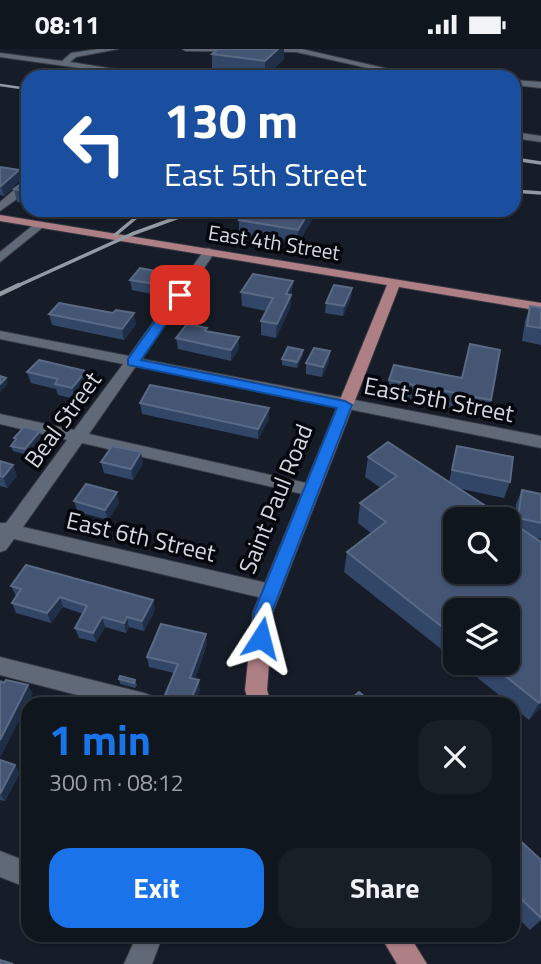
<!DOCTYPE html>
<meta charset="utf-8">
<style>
:root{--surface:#10161e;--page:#191f27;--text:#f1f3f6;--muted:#9c9fa4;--line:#30353c;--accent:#1a73e8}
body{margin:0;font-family:"Titillium Web",sans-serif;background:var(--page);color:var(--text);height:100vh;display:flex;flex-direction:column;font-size:26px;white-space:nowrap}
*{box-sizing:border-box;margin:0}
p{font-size:23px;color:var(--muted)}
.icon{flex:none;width:38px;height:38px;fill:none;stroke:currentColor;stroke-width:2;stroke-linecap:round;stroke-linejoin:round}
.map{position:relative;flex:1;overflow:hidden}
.details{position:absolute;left:21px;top:648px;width:499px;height:245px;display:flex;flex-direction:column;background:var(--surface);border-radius:21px;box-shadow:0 2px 5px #0004,0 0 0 2px var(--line)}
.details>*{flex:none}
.hud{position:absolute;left:21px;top:21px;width:500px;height:147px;border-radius:21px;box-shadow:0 2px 5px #0004,0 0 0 2px var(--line);background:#1a4fa0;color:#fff;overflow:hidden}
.controls{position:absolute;left:443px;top:458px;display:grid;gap:14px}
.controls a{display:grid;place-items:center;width:77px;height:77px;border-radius:14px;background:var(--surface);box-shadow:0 2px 5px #0004,0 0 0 2px var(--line);font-size:35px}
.pin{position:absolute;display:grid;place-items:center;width:60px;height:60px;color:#fff;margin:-30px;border-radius:14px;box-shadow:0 4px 10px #0006}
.me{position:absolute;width:77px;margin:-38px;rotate:9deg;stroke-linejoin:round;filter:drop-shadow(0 0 5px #0008)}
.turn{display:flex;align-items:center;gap:24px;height:147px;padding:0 28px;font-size:32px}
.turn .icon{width:91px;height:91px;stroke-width:2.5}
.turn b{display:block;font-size:49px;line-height:60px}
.round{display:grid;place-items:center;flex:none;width:74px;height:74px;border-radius:21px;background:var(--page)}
.overview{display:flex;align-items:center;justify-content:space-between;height:119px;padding:0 28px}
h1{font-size:42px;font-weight:700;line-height:52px;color:var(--accent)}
.primary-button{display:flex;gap:14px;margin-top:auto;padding:14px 28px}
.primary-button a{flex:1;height:80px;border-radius:21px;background:var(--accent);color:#fff;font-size:28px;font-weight:700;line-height:80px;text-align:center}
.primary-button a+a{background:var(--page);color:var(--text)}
.status{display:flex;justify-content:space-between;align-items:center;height:49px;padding:0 35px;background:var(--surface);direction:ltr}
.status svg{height:19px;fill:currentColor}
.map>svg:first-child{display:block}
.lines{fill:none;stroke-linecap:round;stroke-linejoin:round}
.minor-casing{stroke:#353943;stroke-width:2}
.major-casing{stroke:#353943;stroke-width:2}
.minor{fill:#606977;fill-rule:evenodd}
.major{fill:#af7f86;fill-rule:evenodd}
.rail-far2{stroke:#949aa3;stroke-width:2.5}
.rail-far1{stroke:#949aa3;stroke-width:3.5}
.rail{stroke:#949aa3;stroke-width:4.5}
.wall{fill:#324667}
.shaded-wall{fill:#202f48}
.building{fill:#445674;stroke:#5a6a85;stroke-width:2}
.route{fill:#1a73e8;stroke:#114b97;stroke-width:2}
.labels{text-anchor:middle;stroke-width:7;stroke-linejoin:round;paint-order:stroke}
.far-street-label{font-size:21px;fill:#d4d9e1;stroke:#05070c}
.street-label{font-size:24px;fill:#d4d9e1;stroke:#05070c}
</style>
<div class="status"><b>08:11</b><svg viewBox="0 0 49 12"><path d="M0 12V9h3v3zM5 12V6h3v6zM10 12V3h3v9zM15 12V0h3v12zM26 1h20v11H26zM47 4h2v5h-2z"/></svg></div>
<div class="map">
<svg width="541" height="915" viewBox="0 0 541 915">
<rect width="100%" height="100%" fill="#161d28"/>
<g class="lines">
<defs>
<path id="minor" d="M98,0H118L76,8L70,13L166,28H144L0,8V4L62,12L71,4Z
M182,0H302L423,28H408L296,3L186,2Z
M514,31L541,33V39L514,36Z
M514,83L541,87V93L514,89Z
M28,129V142L0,162V153Z
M37,173L47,175L0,213V203Z
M209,199L215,203L142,310L541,387V399L136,317L89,385L311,435L320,441L317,445L311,447L82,394L23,478L271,535L278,537L281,543L278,549L271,551L14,490L6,501L0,503V474H6L67,391L0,375V365L74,381L123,315L0,290V282L129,307L205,200Z
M0,608L144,644L152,647L155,654H108L0,626Z
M0,802L28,813V839L0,828Z
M137,886H163L152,915H124Z"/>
<path id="major" d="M0,166L541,254V262L399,238L273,563L267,641L271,654H249L245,641L253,563L387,236L0,172Z
M380,886H409L427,915H397Z"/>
</defs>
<use href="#minor" class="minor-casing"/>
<use href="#major" class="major-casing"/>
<use href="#minor" class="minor"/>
<use href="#major" class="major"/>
<path class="rail-far2" d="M309,26L322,28
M0,36L28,40"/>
<path class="rail-far1" d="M514,110L541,114
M514,142L541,144
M190,167L217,161
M115,186L145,161
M15,238L132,185L198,161"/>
<path class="rail" d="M0,245L19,236"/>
</g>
<path class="wall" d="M212,5L284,10L265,28L212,21Z
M0,118L21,130L4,147L0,146Z
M28,119V155L17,153L14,140L26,131Z
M315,166L297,196L239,186V171Z
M165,224L166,234L157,246L132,241L130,231Z
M293,232L290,259L276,289L261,286V272L266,262L242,257L241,243Z
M352,239L351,249L343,267L325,264L326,254Z
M530,257L541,259V296L522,292L525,272Z
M49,265L136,275L124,291L52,276Z
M207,279V282L239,288V299L231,312L178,300L176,289Z
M303,306L297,319L282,316V310Z
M329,313L322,328L306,325V314Z
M27,323L88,333L75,350L58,346L56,340L31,334Z
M389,331L491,351L487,366L387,346Z
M140,354L269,370L258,390L142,365Z
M41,388L27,406L13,402L11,397L15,392L14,389Z
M457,397L510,433L504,449L457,439L514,475L516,455L522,441L541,445V490L533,488L541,658L529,671L513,658V654H509L459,614H508L455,562V611L344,523L347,503L371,484L358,474L360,454L381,439L365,428L368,408L449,433Z
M0,412L17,427L7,439L0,437Z
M101,413L143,414L133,431L104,424Z
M74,452L119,454L108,471L78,463Z
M11,537L155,561L144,582L129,578L126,584L105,578L96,593L79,589L75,579L83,565L63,558L51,574L16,564L12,554L16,547Z
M207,595L195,630L200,641L194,654H167L165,646L174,624L149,618L147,608Z
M120,627L135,631L137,636L135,639L120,635L119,630Z
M0,711L20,724L5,752L0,751Z
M513,785L541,811V871L530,881L513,864Z"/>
<path class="shaded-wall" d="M278,0H284V10L265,28V12Z
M19,121L21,130L4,147L1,137Z
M310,161H315V166L297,196L298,181Z
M165,224L166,234L157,246L156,235Z
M293,232L290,259L276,289L277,275L286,245Z
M352,239L351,249L343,267L344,257Z
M134,264L136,275L124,291L122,280Z
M239,288V299L231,312V301Z
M303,301V306L297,319V313Z
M330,302L329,313L322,328L323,318Z
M86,322L88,333L75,350L72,339Z
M6,329L8,335L0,343V335Z
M269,359V370L258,390V380Z
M40,382L41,388L27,406L25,400Z
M141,403L143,414L133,431L131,420Z
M13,416L17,427L7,439L3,428Z
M117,443L119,454L108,471L105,461Z
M60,548L63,558L51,574L47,564Z
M153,551L155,561L144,582L142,572Z
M102,568L105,578L96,593L93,584Z
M127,568L129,578L126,584L124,574Z
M206,585L207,595L192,639L190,629Z
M199,631L200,641L194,654H190Z
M28,636L33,645L0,709V691Z
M541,652V658L529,671L539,654Z
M15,716L20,724L5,752L0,745Z"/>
<path class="building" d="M218,0H278L265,12L212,5Z
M0,118L19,121L1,137H0Z
M28,119V143L14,140L26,131Z
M247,161H310L298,181L239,171Z
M140,219L165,224L156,235L130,231Z
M253,225L293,232L286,245L291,246L277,275L261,272L273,249L241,243Z
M334,236L352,239L344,257L326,254Z
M59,254L113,264L116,261L134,264L122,280L49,265Z
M530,257L541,259V279L527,277Z
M187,275L207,279L205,282L239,288L231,301L176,289Z
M470,295L500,301L491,351L389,331L394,316L462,329Z
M288,298L303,301L297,313L282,310Z
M314,299L330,302L323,318L306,314Z
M39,311L86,322L72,339L55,335L58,330L27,323Z
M0,327L6,329L0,335Z
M150,336L269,359L258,380L140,354Z
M24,378L40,382L25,400L11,397L16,390L14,389Z
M388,393L507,471H455V523H508V471L541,493V652L539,654L489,614H508V562H455V588L347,503L386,473L360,454L397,427L368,408Z
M112,397L141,403L131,420L101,413Z
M457,397L513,408L510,433L452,421Z
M0,412L13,416L3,428L0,427Z
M86,435L117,443L105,461L74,452Z
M522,441L541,445V474L518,469Z
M26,516L153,551L142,572L127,568L124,574L102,568L93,584L75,579L87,557L60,548L47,564L12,554L21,540L11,537Z
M161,575L206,585L190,629L199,631L190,653L165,646L178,615L147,608Z
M120,627L135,631L134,634L119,630Z
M6,631L28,636L0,691V632L4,634Z
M359,643L372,654H346Z
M0,711L15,716L0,745Z
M28,753V765L23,763Z
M513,785L541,811V869L513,842Z
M0,911L13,915H0Z"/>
<path class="route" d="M180,242L186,246L141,311L345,352L352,356L272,563L267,595L261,597L254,595L252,589L254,563L337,359L128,316V310L176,243Z"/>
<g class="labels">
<g class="far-street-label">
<text transform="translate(274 194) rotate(9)" y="7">East 4th Street</text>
</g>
<g class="street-label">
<text transform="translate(439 351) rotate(11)" y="8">East 5th Street</text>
<text transform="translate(63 371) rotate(-54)" y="8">Beal Street</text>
<text transform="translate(276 450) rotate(-68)" y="8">Saint Paul Road</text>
<text transform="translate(141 488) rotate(13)" y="8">East 6th Street</text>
</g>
</g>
</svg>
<div class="controls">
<a><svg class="icon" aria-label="search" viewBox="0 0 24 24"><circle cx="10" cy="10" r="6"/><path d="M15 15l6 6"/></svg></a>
<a><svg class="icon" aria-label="layers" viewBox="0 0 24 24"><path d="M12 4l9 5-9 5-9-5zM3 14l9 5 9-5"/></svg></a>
</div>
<div class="pin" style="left:180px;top:246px;background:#d93025"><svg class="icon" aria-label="arrive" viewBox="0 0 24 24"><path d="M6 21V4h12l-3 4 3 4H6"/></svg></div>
<svg class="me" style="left:261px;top:589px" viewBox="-20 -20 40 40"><path d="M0-17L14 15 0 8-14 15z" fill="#1a73e8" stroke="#fff" stroke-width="4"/></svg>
<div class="hud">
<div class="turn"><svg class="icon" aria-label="left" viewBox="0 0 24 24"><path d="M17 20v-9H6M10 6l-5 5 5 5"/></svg><div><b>130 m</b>East 5th Street</div></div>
</div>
<section class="details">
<div class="overview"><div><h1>1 min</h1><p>300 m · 08:12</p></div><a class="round"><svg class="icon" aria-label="close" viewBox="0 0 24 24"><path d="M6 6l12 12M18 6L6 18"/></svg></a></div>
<div class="primary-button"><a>Exit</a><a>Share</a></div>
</section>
</div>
